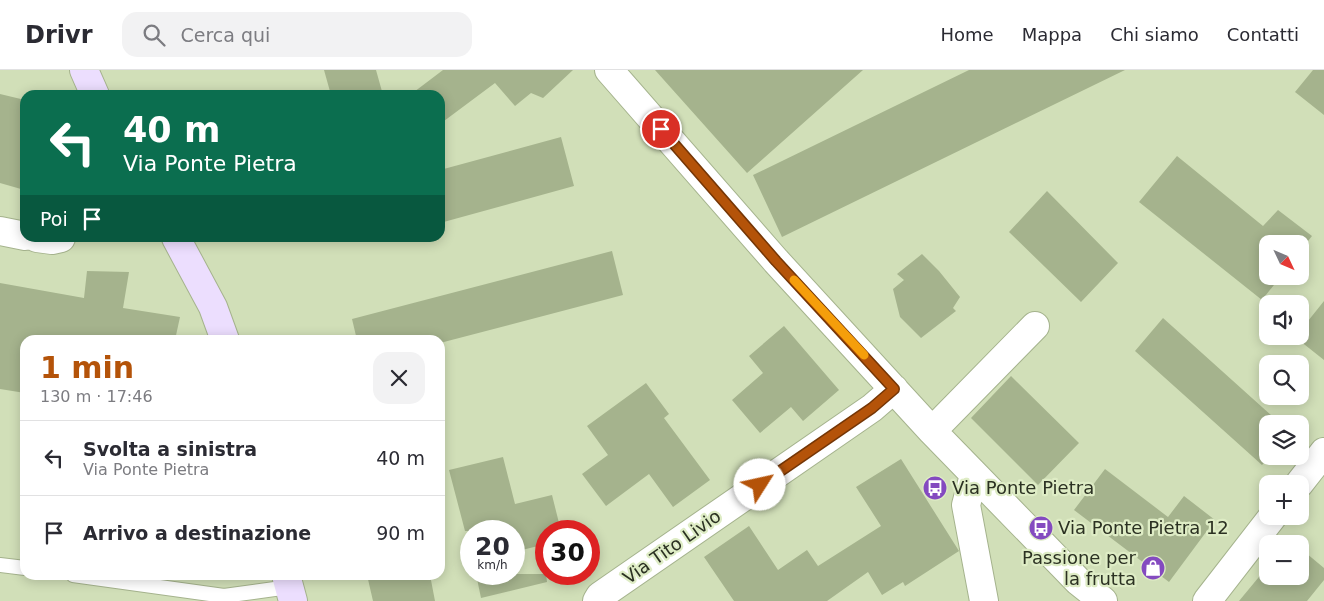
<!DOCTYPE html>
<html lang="it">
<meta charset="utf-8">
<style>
:root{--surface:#fff;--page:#f2f2f3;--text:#2b2b33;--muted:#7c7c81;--line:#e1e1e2;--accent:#b45309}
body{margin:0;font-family:"DejaVu Sans",sans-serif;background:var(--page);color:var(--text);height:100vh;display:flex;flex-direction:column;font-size:19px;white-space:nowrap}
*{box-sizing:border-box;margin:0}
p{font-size:16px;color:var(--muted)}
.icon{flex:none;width:28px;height:28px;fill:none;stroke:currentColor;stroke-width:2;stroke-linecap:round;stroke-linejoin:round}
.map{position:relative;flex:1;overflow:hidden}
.details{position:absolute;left:20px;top:265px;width:425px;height:245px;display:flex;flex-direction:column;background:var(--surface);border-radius:15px;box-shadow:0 2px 12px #0003}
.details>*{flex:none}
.banner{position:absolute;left:20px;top:20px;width:425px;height:152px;border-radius:15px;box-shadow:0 2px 12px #0003;background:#0b6e4f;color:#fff;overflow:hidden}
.needle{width:32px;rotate:134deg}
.controls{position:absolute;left:1259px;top:165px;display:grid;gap:10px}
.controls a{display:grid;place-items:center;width:50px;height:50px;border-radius:10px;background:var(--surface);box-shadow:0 2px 12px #0003;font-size:25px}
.speed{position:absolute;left:460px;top:450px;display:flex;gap:10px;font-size:25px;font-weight:700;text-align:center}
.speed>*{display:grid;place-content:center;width:65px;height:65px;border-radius:50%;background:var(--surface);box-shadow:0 2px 12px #0003;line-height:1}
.speed small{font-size:12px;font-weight:400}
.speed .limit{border:8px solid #d22;background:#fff;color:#111}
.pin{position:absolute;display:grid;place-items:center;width:42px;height:42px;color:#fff;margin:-21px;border:2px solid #fff;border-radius:50%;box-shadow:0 1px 5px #0007}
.me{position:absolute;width:55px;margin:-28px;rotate:55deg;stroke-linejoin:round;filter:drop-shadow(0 0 4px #0008)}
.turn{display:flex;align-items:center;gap:18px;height:105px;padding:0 20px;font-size:22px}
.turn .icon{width:65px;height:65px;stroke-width:2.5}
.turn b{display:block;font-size:35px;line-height:42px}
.then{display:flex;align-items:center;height:48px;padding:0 20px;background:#0003;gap:10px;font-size:19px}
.round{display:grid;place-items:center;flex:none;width:52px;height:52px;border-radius:15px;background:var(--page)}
.headline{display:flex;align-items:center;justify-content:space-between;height:85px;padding:0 20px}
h1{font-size:30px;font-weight:800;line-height:38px;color:var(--accent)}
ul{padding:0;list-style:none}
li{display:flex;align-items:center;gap:15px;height:75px;padding:0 20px;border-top:1px solid var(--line)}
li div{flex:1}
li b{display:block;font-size:19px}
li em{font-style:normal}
header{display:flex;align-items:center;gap:30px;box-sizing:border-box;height:70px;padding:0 25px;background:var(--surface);border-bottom:1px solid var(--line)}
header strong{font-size:24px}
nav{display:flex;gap:28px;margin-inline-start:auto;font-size:18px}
.search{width:350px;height:45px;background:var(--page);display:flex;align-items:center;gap:12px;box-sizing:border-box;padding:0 18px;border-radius:15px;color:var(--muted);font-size:19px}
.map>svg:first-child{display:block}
.building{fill:#a5b38d}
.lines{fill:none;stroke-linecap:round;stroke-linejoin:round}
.lane-casing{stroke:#a5b38d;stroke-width:16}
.street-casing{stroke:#a5b38d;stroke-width:30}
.secondary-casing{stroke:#a5b38d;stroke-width:30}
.lane{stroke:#fff;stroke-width:14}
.street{stroke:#fff;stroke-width:28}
.secondary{stroke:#ecdefe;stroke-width:28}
.route-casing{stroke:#753606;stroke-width:12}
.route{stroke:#b45309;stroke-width:9}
.slow{stroke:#f59e0b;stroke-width:9}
.labels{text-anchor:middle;stroke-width:4.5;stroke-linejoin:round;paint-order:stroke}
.poi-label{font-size:18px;fill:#2b3122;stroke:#deecc5;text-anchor:start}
.street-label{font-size:18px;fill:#2b3122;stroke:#deecc5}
</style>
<header>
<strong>Drivr</strong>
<div class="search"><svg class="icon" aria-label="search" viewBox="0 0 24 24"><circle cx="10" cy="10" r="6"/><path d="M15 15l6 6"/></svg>Cerca qui</div>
<nav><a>Home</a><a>Mappa</a><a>Chi siamo</a><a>Contatti</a></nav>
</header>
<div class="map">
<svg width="1324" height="531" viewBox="0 0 1324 531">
<rect width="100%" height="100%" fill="#d1dfb8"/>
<path class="building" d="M324,0H376L383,25H331Z
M443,0H573L543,28L531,23L515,36L495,13L440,54V25H410Z
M655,0H863L747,103Z
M969,0H1125L782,167L753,105Z
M1313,0H1324V45L1295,22Z
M0,24L25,30V105L21,119L0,113Z
M561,67L574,116L440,153V100Z
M1177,86L1263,156L1278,140L1312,166L1300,181V174H1268V206H1281L1262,230L1139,132Z
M1047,121L1118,193L1081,232L1009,162Z
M612,181L623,225L440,273V270H357L352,249Z
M922,184L939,201L960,227L953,238L956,241L921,268L900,247L893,219L904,210L897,204Z
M87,201L129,202L123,238L180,247L175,270H25V323L0,319V213L84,228Z
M1324,231V290L1295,267L1300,266V261Z
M1163,248L1281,354H1268V386H1270L1262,395L1135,281Z
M784,256L839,320L803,351L791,337L760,363L732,330L763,303L749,286Z
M1011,306L1079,373L1038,415L971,348Z
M646,313L669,344L664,348L710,410L673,437L649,404L606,436L582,404L608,385L587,356Z
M503,387L515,434L552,425L561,461H546V474L514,482V461H465L449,400Z
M901,389L959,481L905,516L903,512L882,525L868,502L827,531H734L704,487L749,456L778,500L807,480L818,496L881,456L856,417Z
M1105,399L1168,447L1184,426L1215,450L1169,512L1074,440Z
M1300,478L1324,498V510L1307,531H1239L1268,496V506H1300Z
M476,504H546L547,512L481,528Z
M367,505H430L435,531H373Z"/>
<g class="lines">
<defs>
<path id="lane" d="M0,495L25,498
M73,505L224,526L289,517"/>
<path id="street" d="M609,0L776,191L932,361L1078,511L1103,531
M0,161L25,166
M37,168L52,170L61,168
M932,361L1035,256
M974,405L966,435L984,531
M1299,414L1324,382
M597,531L600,526L872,338L894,319
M1207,531L1273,446"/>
<path id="secondary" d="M84,0L95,25
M176,168L213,237L225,270
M286,505L293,531"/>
</defs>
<use href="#lane" class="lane-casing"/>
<use href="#street" class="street-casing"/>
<use href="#secondary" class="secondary-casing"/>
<use href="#lane" class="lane"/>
<use href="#street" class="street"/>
<use href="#secondary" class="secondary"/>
</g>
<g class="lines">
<defs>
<path id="route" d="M661,59L776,191L894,319L872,338L760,415"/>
</defs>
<use href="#route" class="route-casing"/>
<use href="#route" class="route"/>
<path class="slow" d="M794,210L864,285"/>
</g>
<defs>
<symbol id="bus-disc" viewBox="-11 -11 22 22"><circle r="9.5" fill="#844ac0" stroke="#deecc5"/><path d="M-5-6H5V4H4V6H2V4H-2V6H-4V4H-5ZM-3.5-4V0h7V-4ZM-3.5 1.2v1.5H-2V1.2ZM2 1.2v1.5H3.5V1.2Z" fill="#fff"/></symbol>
<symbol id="shop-disc" viewBox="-11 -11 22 22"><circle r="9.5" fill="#844ac0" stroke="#deecc5"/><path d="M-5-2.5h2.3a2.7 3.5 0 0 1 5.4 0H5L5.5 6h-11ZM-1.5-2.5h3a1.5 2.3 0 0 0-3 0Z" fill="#fff"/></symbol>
</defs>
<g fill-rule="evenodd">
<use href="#bus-disc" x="921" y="404" width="28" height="28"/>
<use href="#bus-disc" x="1027" y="444" width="28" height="28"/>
<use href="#shop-disc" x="1139" y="484" width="28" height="28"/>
</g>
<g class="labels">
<g class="poi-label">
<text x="952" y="424">Via Ponte Pietra</text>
<text x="1058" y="464">Via Ponte Pietra 12</text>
<text x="1136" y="494" text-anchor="end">Passione per<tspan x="1136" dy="21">la frutta</tspan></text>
</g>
<g class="street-label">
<text transform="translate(672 477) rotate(-35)" y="6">Via Tito Livio</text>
</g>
</g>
</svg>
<div class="controls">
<a><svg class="needle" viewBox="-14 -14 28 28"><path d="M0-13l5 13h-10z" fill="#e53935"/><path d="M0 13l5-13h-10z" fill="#7c7c81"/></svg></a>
<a><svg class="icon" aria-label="sound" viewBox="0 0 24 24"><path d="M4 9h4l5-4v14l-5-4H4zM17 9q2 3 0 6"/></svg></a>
<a><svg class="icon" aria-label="search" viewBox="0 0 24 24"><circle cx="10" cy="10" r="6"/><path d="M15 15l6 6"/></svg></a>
<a><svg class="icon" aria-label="layers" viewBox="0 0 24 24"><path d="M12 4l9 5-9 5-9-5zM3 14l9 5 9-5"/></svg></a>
<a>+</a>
<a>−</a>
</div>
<div class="speed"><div>20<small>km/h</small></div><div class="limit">30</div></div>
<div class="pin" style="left:661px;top:59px;background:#d93025"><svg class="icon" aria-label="arrive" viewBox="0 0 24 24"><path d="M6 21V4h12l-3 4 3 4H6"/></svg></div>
<svg class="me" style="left:760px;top:415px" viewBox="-20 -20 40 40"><circle r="19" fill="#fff"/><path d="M0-13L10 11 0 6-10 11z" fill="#b45309"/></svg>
<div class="banner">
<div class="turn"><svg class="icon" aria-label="left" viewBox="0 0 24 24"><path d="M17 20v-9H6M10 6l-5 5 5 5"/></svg><div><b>40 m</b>Via Ponte Pietra</div></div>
<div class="then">Poi<svg class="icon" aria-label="arrive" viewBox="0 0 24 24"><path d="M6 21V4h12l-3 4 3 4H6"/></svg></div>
</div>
<section class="details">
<div class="headline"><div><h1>1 min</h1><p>130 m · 17:46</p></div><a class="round"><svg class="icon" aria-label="close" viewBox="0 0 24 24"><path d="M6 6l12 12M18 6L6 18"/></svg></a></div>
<ul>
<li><svg class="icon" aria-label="left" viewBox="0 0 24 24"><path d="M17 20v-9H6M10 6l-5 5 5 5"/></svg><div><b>Svolta a sinistra</b><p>Via Ponte Pietra</p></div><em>40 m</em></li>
<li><svg class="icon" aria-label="arrive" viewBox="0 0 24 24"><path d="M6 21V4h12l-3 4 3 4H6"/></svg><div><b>Arrivo a destinazione</b></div><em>90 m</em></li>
</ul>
</section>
</div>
